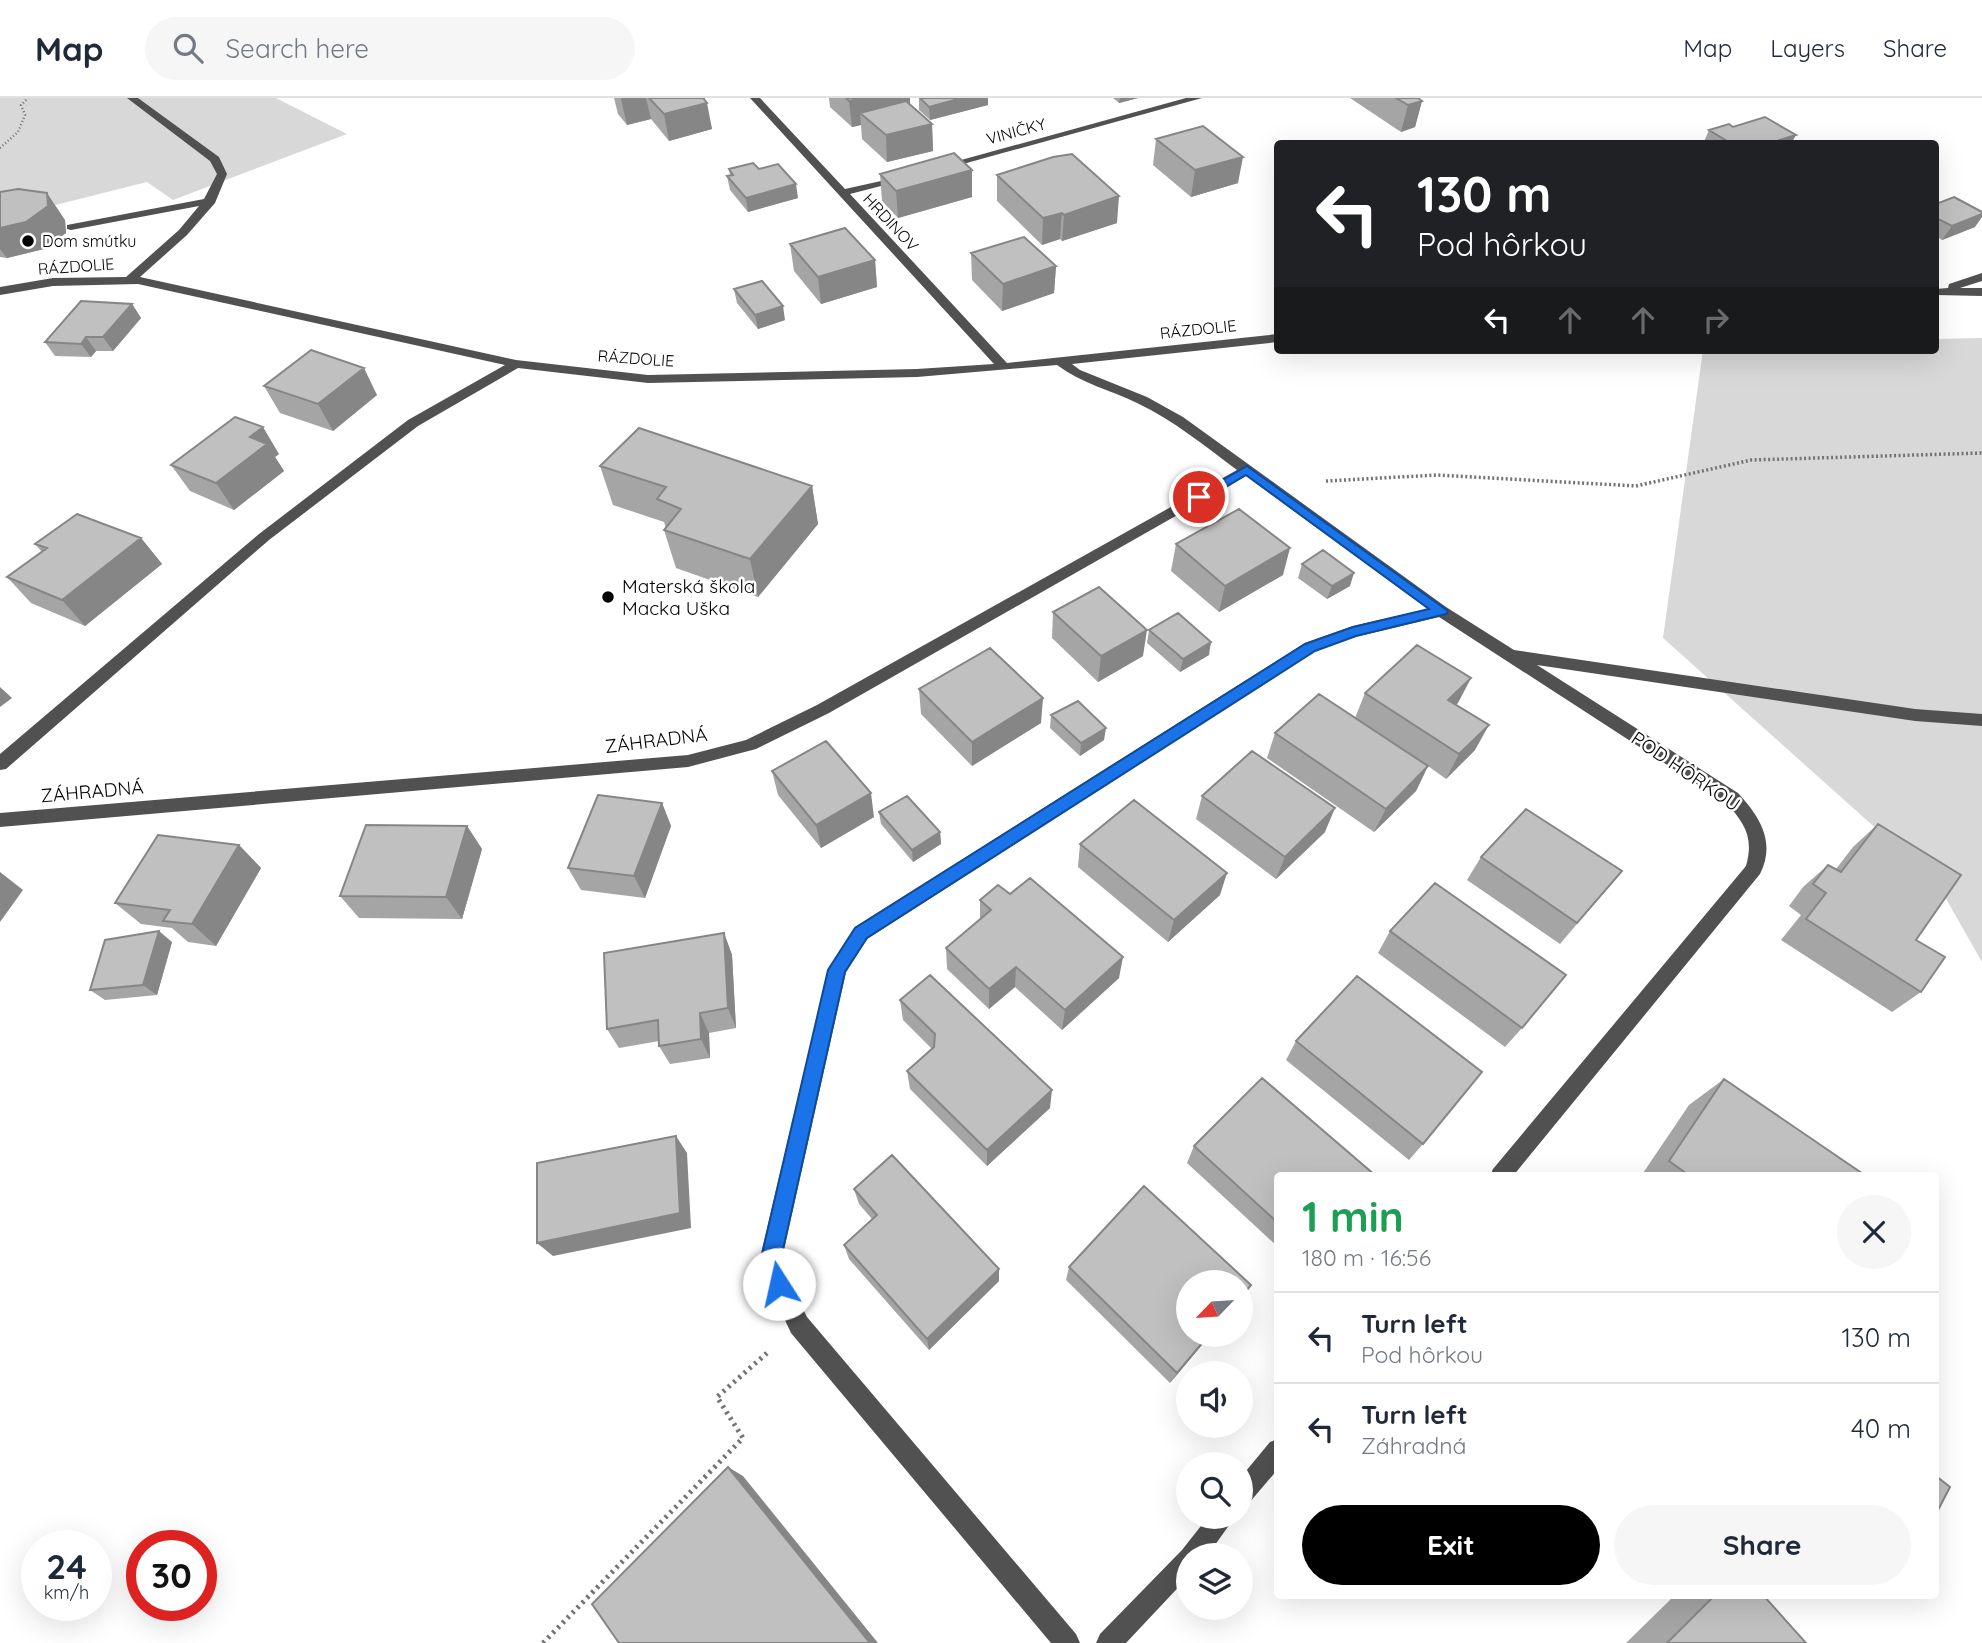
<!DOCTYPE html>
<meta charset="utf-8">
<style>
:root{--surface:#fff;--page:#f6f6f7;--text:#1f2937;--muted:#747a83;--line:#e0e1e3;--accent:#000}
body{margin:0;font-family:Quicksand,sans-serif;background:var(--page);color:var(--text);height:100vh;display:flex;flex-direction:column;font-size:26px;white-space:nowrap}
*{box-sizing:border-box;margin:0}
p{font-size:23px;color:var(--muted)}
.icon{flex:none;width:38px;height:38px;fill:none;stroke:currentColor;stroke-width:2;stroke-linecap:round;stroke-linejoin:round}
.map{position:relative;flex:1;overflow:hidden}
.panel{position:absolute;left:1274px;top:1074px;width:665px;height:427px;display:flex;flex-direction:column;background:var(--surface);border-radius:7px;box-shadow:0 7px 28px #0002}
.panel>*{flex:none}
.guide{position:absolute;left:1274px;top:42px;width:665px;height:214px;border-radius:7px;box-shadow:0 7px 28px #0002;background:#202124;color:#fff;overflow:hidden}
.needle{width:46px;rotate:245deg}
.buttons{position:absolute;left:1176px;top:1172px;display:grid;gap:14px}
.buttons a{display:grid;place-items:center;width:77px;height:77px;border-radius:50%;background:var(--surface);box-shadow:0 7px 28px #0002;font-size:35px}
.speed{position:absolute;left:21px;top:1432px;display:flex;gap:14px;font-size:35px;font-weight:700;text-align:center}
.speed>*{display:grid;place-content:center;width:91px;height:91px;border-radius:50%;background:var(--surface);box-shadow:0 7px 28px #0002;line-height:1}
.speed small{font-size:18px;font-weight:400}
.speed .limit{border:10px solid #d22;background:#fff;color:#111}
.pin{position:absolute;display:grid;place-items:center;width:60px;height:60px;color:#fff;margin:-30px;border:4px solid #fff;border-radius:50%;box-shadow:0 2px 7px #0007}
.me{position:absolute;width:77px;margin:-38px;rotate:350deg;stroke-linejoin:round;filter:drop-shadow(0 0 5px #0008)}
.turn{display:flex;align-items:center;gap:24px;height:147px;padding:0 28px;font-size:32px}
.turn .icon{width:91px;height:91px;stroke-width:2.5}
.turn b{display:block;font-size:49px;line-height:60px}
.lanes{display:flex;align-items:center;height:66px;padding:0 28px;background:#0003;justify-content:center;gap:35px;direction:ltr}
.lanes .off{opacity:.35}
.round{display:grid;place-items:center;flex:none;width:74px;height:74px;border-radius:37px;background:var(--page)}
.overview{display:flex;align-items:center;justify-content:space-between;height:119px;padding:0 28px}
h1{font-size:42px;font-weight:800;line-height:52px;color:#1e9e55}
.action{display:flex;gap:14px;margin-top:auto;padding:14px 28px}
.action a{flex:1;height:80px;border-radius:42px;background:var(--accent);color:#fff;font-size:28px;font-weight:800;line-height:80px;text-align:center}
.action a+a{background:var(--page);color:var(--text)}
ul{padding:0;list-style:none}
li{display:flex;align-items:center;gap:21px;height:91px;padding:0 28px;border-top:2px solid var(--line)}
li div{flex:1}
li b{display:block;font-size:26px}
li em{font-style:normal}
header{display:flex;align-items:center;gap:42px;box-sizing:border-box;height:98px;padding:0 35px;background:var(--surface);border-bottom:2px solid var(--line)}
header strong{font-size:33px}
nav{display:flex;gap:38px;margin-inline-start:auto;font-size:24px}
.search{width:490px;height:63px;background:var(--page);display:flex;align-items:center;gap:18px;box-sizing:border-box;padding:0 24px;border-radius:38px;color:var(--muted);font-size:26px}
.map>svg:first-child{display:block}
.green{fill:#d8d8d8}
.lines{fill:none;stroke-linecap:round;stroke-linejoin:round}
.path-far2{stroke:#737373;stroke-width:2.5;stroke-dasharray:1 2.5;stroke-linecap:butt}
.path-far1{stroke:#737373;stroke-width:3.5;stroke-dasharray:2 2.5;stroke-linecap:butt}
.path{stroke:#737373;stroke-width:5;stroke-dasharray:2.5 4.5;stroke-linecap:butt}
.minor{fill:#515151;fill-rule:evenodd}
.wall{fill:#a5a5a5}
.shaded-wall{fill:#868686}
.building{fill:#c0c0c0;stroke:#868686;stroke-width:2}
.route{fill:#1a73e8;stroke:#114b97;stroke-width:2}
.poi-dot{fill:#000;stroke:#fff;stroke-width:2.5}
.labels{text-anchor:middle;stroke-width:5;stroke-linejoin:round;paint-order:stroke}
.far-street-label{font-size:16px;fill:#000;stroke:#fff}
.far-poi-label{font-size:16px;fill:#000;stroke:#fff;text-anchor:start}
.poi-label{font-size:19px;fill:#000;stroke:#fff;text-anchor:start}
.street-label{font-size:19px;fill:#000;stroke:#fff}
</style>
<header>
<strong>Map</strong>
<div class="search"><svg class="icon" aria-label="search" viewBox="0 0 24 24"><circle cx="10" cy="10" r="6"/><path d="M15 15l6 6"/></svg>Search here</div>
<nav><a>Map</a><a>Layers</a><a>Share</a></nav>
</header>
<div class="map">
<svg width="1982" height="1545" viewBox="0 0 1982 1545">
<rect width="100%" height="100%" fill="#fff"/>
<path class="green" d="M0,0H276L347,36L173,102L147,84L0,121Z
M1982,240V864L1937,785L1663,540L1703,252H1936V241Z"/>
<g class="lines">
<path class="path-far2" d="M0,50L18,34L25,17L21,7L28,0"/>
<path class="path-far1" d="M1326,383L1437,377L1636,388L1751,362L1982,355"/>
<path class="path" d="M543,1545L743,1340L717,1299L767,1255"/>
<path class="minor" d="M127,0H138L219,59L227,76L215,105L187,137L140,179L516,262L648,277L917,271L994,266L750,0H760L845,91L908,77V81L850,96L1007,265L1278,236V244L1072,266L1080,272L1147,299L1183,319L1446,509L1514,552L1915,611L1982,616V628L1915,623L1537,567L1738,695C1760,719 1776,744 1760,776L1513,1078H1490L1493,1071L1746,768C1754,740 1745,725 1726,705L1439,519L1355,539L1315,553L867,841L846,874L783,1156L789,1184L807,1219L1076,1536L1080,1545H1051L791,1235L768,1186L761,1156L828,872L855,829L1305,545L1353,528L1428,511L1246,378L829,615L756,651L688,669L0,729V715L688,657L746,642L817,607L1237,372C1205,348 1173,322 1137,305C1110,292 1081,285 1057,267L917,279L648,285L518,270L418,328L269,442L6,671L0,672V656L259,436L408,322L505,267L138,186L53,188L0,197V189L53,180L126,179L179,132L199,108L71,132L67,131V127L204,101L217,76L210,63Z
M1186,0H1202L945,71L936,69Z
M1982,175V183L1960,190H1982V198L1936,197V191L1948,190L1949,186Z
M1278,1341V1371L1249,1405L1241,1409V1379L1270,1344Z
M1208,1419H1235L1207,1458H1188V1479L1126,1545H1096L1100,1536L1182,1452Z"/>
</g>
<path class="wall" d="M614,0H705V3L712,31L669,43L651,21L627,27L618,16Z
M829,0H910V6L932,26L933,53L887,64L862,41L861,27L852,29L830,9Z
M919,0H988V7L930,22L919,12Z
M1113,0H1138L1119,5Z
M1350,0H1418L1422,3L1415,29L1401,34Z
M1733,29L1791,46H1703L1709,32Z
M1156,41L1238,85L1191,99L1153,67Z
M729,71H759L798,100L748,114L730,92L727,78H730Z
M880,76L972,99L898,120L882,103Z
M997,77L1117,125L1062,143L1060,141L1042,147L997,103Z
M0,94L65,122L66,135L44,151L7,160L0,159Z
M1936,103L1975,129L1942,142L1936,138Z
M790,146L875,162L877,189L821,206L794,173Z
M971,155L1056,168L1054,195L1002,213L972,182Z
M734,191L785,222L758,231L737,205Z
M132,206L141,220L113,253H96L91,259L55,258L45,244Z
M264,288L377,297L333,333L280,315Z
M279,356L275,359L284,373L234,412L190,393L171,367Z
M600,368L812,388L818,426L758,499L676,470L664,432L666,430L664,424L613,407Z
M141,440L162,466L85,528L31,505L7,479L42,454L35,446Z
M1176,446L1283,477L1219,514L1171,473Z
M1302,466L1350,488L1327,501L1298,480Z
M1053,514L1143,558L1098,584L1052,540Z
M1149,532L1209,557L1180,574L1147,545Z
M1471,580L1456,607L1475,652L1446,681L1428,668L1416,693L1374,734L1267,660L1275,635L1355,620L1365,595Z
M919,591L1041,625L972,668L921,616Z
M1051,617L1104,642L1080,658L1050,630Z
M772,673L874,719L821,750L778,697Z
M1202,698L1325,734L1276,781L1196,721Z
M662,705L671,728L645,800L581,792L568,770Z
M879,714L940,734L941,746L913,764L881,726Z
M1878,726L1916,842L1921,894L1892,914L1781,842L1801,817L1789,808L1803,789L1828,767L1836,771L1853,749Z
M467,728L482,751L462,821L359,820L340,798Z
M1080,746L1220,797L1168,844L1078,769Z
M239,747L261,770L216,848L188,844L172,830L141,826L115,805Z
M1481,759L1622,773L1560,846L1467,782Z
M980,802L1119,880L1062,932L1015,889L989,911L947,871L946,850L980,821Z
M1390,833L1522,930L1505,949L1378,855Z
M724,835L732,857L736,930L709,935L710,960L670,966L659,948V943L619,950L607,931Z
M172,844L157,897L105,902L90,892Z
M900,902L1050,1010L987,1068L910,991L907,973L932,951L903,922Z
M1296,943L1423,1046L1409,1062L1286,962Z
M1724,981L1866,1078H1641L1689,1007Z
M1194,1048L1278,1078V1149L1187,1065Z
M854,1091L999,1171V1183L929,1252L849,1161L844,1147L872,1121L859,1106Z
M1069,1169L1210,1237L1170,1285L1066,1182Z
M1674,1498H1764L1806,1545H1626Z"/>
<path class="shaded-wall" d="M623,0H646L651,21L627,27L621,1Z
M861,0H910V13L860,15L861,27L852,29L849,3Z
M962,0H988V7L930,22L929,9Z
M1120,0H1138L1119,5Z
M1422,3L1415,29L1401,34L1408,7Z
M707,5L712,31L669,43L664,16Z
M932,26L933,53L887,64L886,37Z
M1796,37L1791,46H1767Z
M1243,59L1238,85L1191,99L1195,72Z
M972,72V99L898,120L896,93Z
M796,86L798,100L748,114L746,100Z
M47,95L65,122L66,135L44,151L7,160L0,151V130Z
M1119,98L1117,125L1062,143L1064,117Z
M1062,115L1060,141L1042,147L1043,120Z
M1982,116V119L1975,129L1942,142L1952,128Z
M875,162L877,189L821,206L818,179Z
M1056,168L1054,195L1002,213L1003,186Z
M132,206L141,220L113,253L103,239Z
M783,208L785,222L758,231L755,217Z
M86,239L96,253L91,259L81,246Z
M364,270L377,297L333,333L318,306Z
M263,329L279,356L275,359L284,373L234,412L216,385L250,339Z
M812,388L818,426L758,499L750,461Z
M141,440L162,466L85,528L62,502Z
M1290,450L1283,477L1219,514L1225,488Z
M1354,475L1350,488L1327,501L1332,488Z
M1147,532L1143,558L1098,584L1101,558Z
M1211,544L1209,557L1180,574L1183,561Z
M1471,580L1458,605L1436,627L1448,602Z
M0,589L12,600L0,609Z
M1043,600L1041,625L972,668V644Z
M1489,627L1475,652L1446,681L1459,656Z
M1106,630L1104,642L1080,658L1081,645Z
M1428,668L1416,693L1374,734L1386,711Z
M871,695L874,719L821,750L816,727Z
M662,705L671,728L645,800L634,778Z
M1335,710L1325,734L1276,781L1285,759Z
M467,728L482,751L462,821L446,799Z
M940,734L941,746L913,764L912,752Z
M239,747L261,770L216,848L192,826Z
M0,774L23,792L0,824Z
M1227,775L1220,797L1168,844L1174,822Z
M159,833L172,844L157,897L143,887Z
M724,835L732,857L736,930L728,910Z
M1123,859L1119,880L1062,932L1065,912Z
M1016,869L1015,889L989,911V891Z
M700,915L709,935L710,960L701,941Z
M1052,992L1050,1010L987,1068V1052Z
M676,1038L687,1055L691,1130L553,1158L537,1145Z
M999,1171V1183L929,1252L927,1241Z
M1209,1237H1210L1170,1285L1177,1275Z
M728,1369L743,1378L878,1545H870Z"/>
<path class="building" d="M649,0H703L707,5L664,16Z
M846,0H861L849,3Z
M920,0H962L929,9Z
M1396,0H1418L1422,3L1408,7Z
M906,3L932,26L886,37L860,15Z
M1765,19L1796,37L1767,46H1732L1709,32L1729,26L1733,29Z
M1203,28L1243,59L1195,72L1156,41Z
M954,55L972,72L896,93L880,76Z
M1072,56L1119,98L1064,117L1062,115L1043,120L997,77L1053,59Z
M753,65L759,71L778,66L796,86L746,100L727,78L733,77L729,71Z
M18,91L47,95L48,108L26,124L0,130V94Z
M1954,99L1982,114V116L1952,128L1936,120V103L1939,105Z
M845,130L875,162L818,179L790,146Z
M1024,139L1056,168L1003,186L971,155Z
M762,183L783,208L755,217L734,191Z
M81,203L132,206L103,239H86L81,246L45,244Z
M311,252L364,270L318,306L264,288Z
M235,319L263,329L250,339L267,346L216,385L171,367Z
M639,330L812,388L750,461L664,432L681,411L657,401L666,389L600,368Z
M1239,411L1290,450L1225,488L1176,446Z
M77,416L141,440L62,502L7,479L47,450L35,446Z
M1323,452L1354,475L1332,488L1302,466Z
M1099,489L1147,532L1101,558L1053,514Z
M1178,515L1211,544L1183,561L1149,532Z
M1417,547L1471,580L1448,602L1489,627L1459,656L1365,595Z
M990,550L1043,600L972,644L919,591Z
M1319,596L1428,668L1386,711L1275,635Z
M1078,603L1106,630L1081,645L1051,617Z
M826,643L871,695L816,727L772,673Z
M1252,653L1335,710L1285,759L1202,698Z
M598,697L662,705L634,778L568,770Z
M907,698L940,734L912,752L879,714Z
M1134,702L1227,775L1174,822L1080,746Z
M1526,711L1622,773L1577,825L1481,759Z
M1878,726L1961,777L1916,842L1945,859L1921,894L1806,821L1826,795L1813,786L1828,767L1841,774Z
M366,727L467,728L446,799L340,798Z
M158,737L239,747L192,826L163,823L170,812L115,805Z
M1030,780L1123,859L1065,912L1016,869L989,891L946,850L991,812L980,802L998,787L1010,796Z
M1435,785L1566,877L1522,930L1390,833Z
M159,833L143,887L90,892L105,842Z
M724,835L728,910L700,915L701,941L659,948L658,922L607,931L604,855Z
M930,877L1052,992L987,1052L907,973L934,949L935,936L900,902Z
M1357,878L1482,974L1423,1046L1296,943Z
M1262,980L1376,1078H1278V1125L1194,1048Z
M1724,981L1866,1078H1690L1669,1063Z
M676,1038L680,1115L537,1145V1065Z
M892,1057L999,1171L927,1241L844,1147L877,1117L854,1091Z
M1144,1088L1251,1187L1241,1199V1185H1188V1237H1209L1177,1275L1069,1169Z
M728,1369L870,1545H619L592,1506Z
M1936,1378L1950,1389L1936,1416Z
M1714,1498H1764L1806,1545H1667Z"/>
<path class="route" d="M1247,368L1448,513L1446,516L1356,538L1315,553L867,840L845,874L782,1156L789,1186L786,1193L779,1196L772,1193L762,1156L828,872L855,830L1305,546L1353,529L1429,511L1246,377L1204,402L1199,403L1193,399Z"/>
<g class="poi-dot">
<circle cx="28" cy="143" r="7"/>
<circle cx="608" cy="499" r="7"/>
</g>
<g class="labels">
<g class="far-street-label">
<text transform="translate(1016 33) rotate(-15)" y="6">VINIČKY</text>
<text transform="translate(891 124) rotate(47)" y="6">HRDINOV</text>
<text transform="translate(76 168) rotate(-4)" y="6">RÁZDOLIE</text>
<text transform="translate(1198 231) rotate(-6)" y="6">RÁZDOLIE</text>
<text transform="translate(636 260) rotate(4)" y="6">RÁZDOLIE</text>
</g>
<g class="far-poi-label">
<text x="42" y="149">Dom smútku</text>
</g>
<g class="poi-label">
<text x="622" y="495">Materská škola<tspan x="622" dy="22">Macka Uška</tspan></text>
</g>
<g class="street-label">
<text transform="translate(656 642) rotate(-7)" y="7">ZÁHRADNÁ</text>
<text transform="translate(1686 673) rotate(34)" y="7">POD HÔRKOU</text>
<text transform="translate(92 693) rotate(-5)" y="7">ZÁHRADNÁ</text>
</g>
</g>
</svg>
<div class="buttons">
<a><svg class="needle" viewBox="-14 -14 28 28"><path d="M0-13l5 13h-10z" fill="#e53935"/><path d="M0 13l5-13h-10z" fill="#747a83"/></svg></a>
<a><svg class="icon" aria-label="sound" viewBox="0 0 24 24"><path d="M4 9h4l5-4v14l-5-4H4zM17 9q2 3 0 6"/></svg></a>
<a><svg class="icon" aria-label="search" viewBox="0 0 24 24"><circle cx="10" cy="10" r="6"/><path d="M15 15l6 6"/></svg></a>
<a><svg class="icon" aria-label="layers" viewBox="0 0 24 24"><path d="M12 4l9 5-9 5-9-5zM3 14l9 5 9-5"/></svg></a>
</div>
<div class="speed"><div>24<small>km/h</small></div><div class="limit">30</div></div>
<div class="pin" style="left:1199px;top:399px;background:#d93025"><svg class="icon" aria-label="arrive" viewBox="0 0 24 24"><path d="M6 21V4h12l-3 4 3 4H6"/></svg></div>
<svg class="me" style="left:779px;top:1186px" viewBox="-20 -20 40 40"><circle r="19" fill="#fff"/><path d="M0-13L10 11 0 6-10 11z" fill="#1a73e8"/></svg>
<div class="guide">
<div class="turn"><svg class="icon" aria-label="left" viewBox="0 0 24 24"><path d="M17 20v-9H6M10 6l-5 5 5 5"/></svg><div><b>130 m</b>Pod hôrkou</div></div>
<div class="lanes"><svg class="icon" aria-label="left" viewBox="0 0 24 24"><path d="M17 20v-9H6M10 6l-5 5 5 5"/></svg><svg class="icon off" aria-label="ahead" viewBox="0 0 24 24"><path d="M12 20V5M6 11l6-6 6 6"/></svg><svg class="icon off" aria-label="ahead" viewBox="0 0 24 24"><path d="M12 20V5M6 11l6-6 6 6"/></svg><svg class="icon off" aria-label="right" viewBox="0 0 24 24"><path d="M7 20v-9h11M14 6l5 5-5 5"/></svg></div>
</div>
<section class="panel">
<div class="overview"><div><h1>1 min</h1><p>180 m · 16:56</p></div><a class="round"><svg class="icon" aria-label="close" viewBox="0 0 24 24"><path d="M6 6l12 12M18 6L6 18"/></svg></a></div>
<ul>
<li><svg class="icon" aria-label="left" viewBox="0 0 24 24"><path d="M17 20v-9H6M10 6l-5 5 5 5"/></svg><div><b>Turn left</b><p>Pod hôrkou</p></div><em>130 m</em></li>
<li><svg class="icon" aria-label="left" viewBox="0 0 24 24"><path d="M17 20v-9H6M10 6l-5 5 5 5"/></svg><div><b>Turn left</b><p>Záhradná</p></div><em>40 m</em></li>
</ul>
<div class="action"><a>Exit</a><a>Share</a></div>
</section>
</div>
